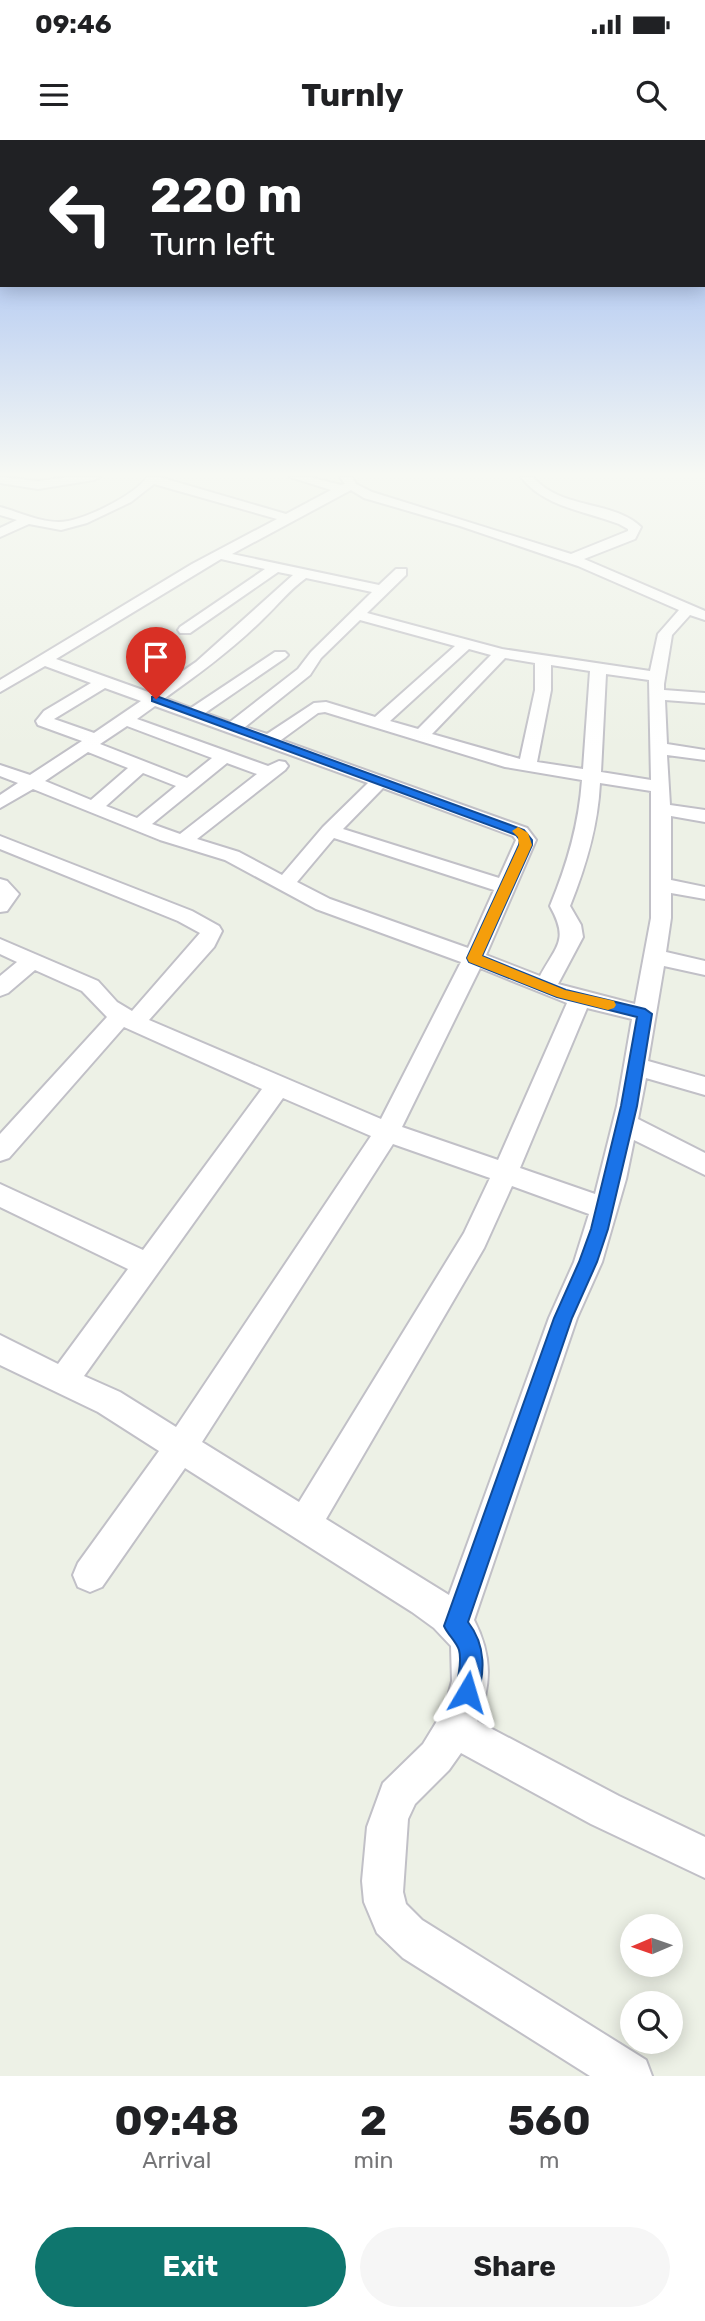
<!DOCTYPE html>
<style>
:root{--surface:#fff;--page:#f6f6f6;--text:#202124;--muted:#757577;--accent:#0f766e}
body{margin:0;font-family:Rubik,sans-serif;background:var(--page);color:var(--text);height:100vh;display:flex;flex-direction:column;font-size:26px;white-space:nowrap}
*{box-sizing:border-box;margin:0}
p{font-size:23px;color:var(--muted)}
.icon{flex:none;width:38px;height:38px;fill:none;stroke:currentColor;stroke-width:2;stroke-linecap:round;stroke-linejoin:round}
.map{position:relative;height:1936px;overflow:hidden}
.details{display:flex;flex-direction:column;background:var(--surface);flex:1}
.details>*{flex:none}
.top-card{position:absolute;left:0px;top:0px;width:705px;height:147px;box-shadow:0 4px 18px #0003;background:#202124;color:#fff;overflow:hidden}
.needle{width:46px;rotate:268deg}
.fabs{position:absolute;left:620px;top:1774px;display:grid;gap:14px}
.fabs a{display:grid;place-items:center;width:63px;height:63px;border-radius:50%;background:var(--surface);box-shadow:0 4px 18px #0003;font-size:35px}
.pin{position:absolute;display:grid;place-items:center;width:60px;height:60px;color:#fff;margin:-72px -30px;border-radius:50% 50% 50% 0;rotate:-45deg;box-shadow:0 0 7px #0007}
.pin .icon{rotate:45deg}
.me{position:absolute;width:77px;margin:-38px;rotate:7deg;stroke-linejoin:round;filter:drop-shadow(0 0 5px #0008)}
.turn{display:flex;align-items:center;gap:24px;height:147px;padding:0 35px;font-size:32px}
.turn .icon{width:91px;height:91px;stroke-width:2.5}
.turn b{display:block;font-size:49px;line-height:60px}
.eta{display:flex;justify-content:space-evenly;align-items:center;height:119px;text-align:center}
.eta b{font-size:42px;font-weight:700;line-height:49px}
.action{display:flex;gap:14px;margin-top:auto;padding:14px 35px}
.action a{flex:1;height:80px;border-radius:42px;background:var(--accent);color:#fff;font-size:28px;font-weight:700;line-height:80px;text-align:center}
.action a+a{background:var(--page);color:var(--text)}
.status{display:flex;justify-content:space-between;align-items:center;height:49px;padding:0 35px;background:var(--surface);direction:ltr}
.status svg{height:19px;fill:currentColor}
header{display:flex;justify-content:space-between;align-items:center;height:91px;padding:0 35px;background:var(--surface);font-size:32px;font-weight:700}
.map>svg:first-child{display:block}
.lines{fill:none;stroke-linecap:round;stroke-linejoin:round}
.street-casing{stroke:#c1c0c7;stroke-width:4}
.street{fill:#fff;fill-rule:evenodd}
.route{fill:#1a73e8;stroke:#114b97;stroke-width:2}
.slow{fill:#f59e0b}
</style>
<div class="status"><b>09:46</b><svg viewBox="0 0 49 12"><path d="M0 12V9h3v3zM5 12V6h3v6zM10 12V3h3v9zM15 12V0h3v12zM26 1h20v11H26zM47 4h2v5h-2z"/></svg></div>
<header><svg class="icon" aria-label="menu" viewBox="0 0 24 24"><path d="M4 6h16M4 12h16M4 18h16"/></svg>Turnly<svg class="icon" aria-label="search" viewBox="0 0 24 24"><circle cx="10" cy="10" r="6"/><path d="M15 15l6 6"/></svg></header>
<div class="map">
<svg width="705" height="1936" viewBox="0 0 705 1936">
<rect width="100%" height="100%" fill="#edf1e6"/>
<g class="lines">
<defs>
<path id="street" d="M0,337L38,341L70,337H100L94,340L38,349L0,343Z
M147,337H159L286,374L331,350L290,337H309L341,345L345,344L340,337H352L356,344L372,352L571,414L628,391V389L619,384C585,371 544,367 521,337H533C561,370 613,360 641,387L635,399L584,419L705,471V480L690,475L672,495L664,544V550L705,553V563L665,560L667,604L705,610V620L667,615L670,665L705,670V682L671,676V740L705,747V759L671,753V778L666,812L705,821V835L664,826L648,921L705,937V955L646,938L638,979L705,1013V1035L634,1000L626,1039L602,1122L577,1178L474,1480C492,1515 492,1545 477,1581L619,1656L705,1697V1738L591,1684L461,1613L449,1630L415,1664L408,1679L403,1752L406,1764L422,1780L646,1920L652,1936H590L403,1818L377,1793L364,1762L362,1741L367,1687L383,1643L423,1604L445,1568L452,1541L451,1506L434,1488L412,1472L185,1328L102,1447L90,1452L78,1447L73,1435L78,1423L159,1311L98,1272L0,1225V1195L58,1224L128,1129L0,1067V1044L143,1110L262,949L124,887L9,1018L0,1021V994L107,877L82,851L35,830L8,853L0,856V836L17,822L0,814V799L98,841L117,862L132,871L200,793L178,781L0,709V696L192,771L219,786L222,791L214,807L149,880L381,979L461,822L316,769L225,720L160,700L33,649L0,668V655L18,643L0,636V625L30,635L82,601L38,585L36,581L44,571L91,543L45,526L0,552V540L192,424L277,379L154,344L131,362L87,383L61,390L29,384L0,397V388L17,380L0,375V367C19,372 39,382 59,382C82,382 135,355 147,337ZM351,350L364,358L460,386L578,426L679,470L658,494L650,531L502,509L367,473L406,435V429H396L379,445L232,414ZM221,419L265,429L180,487L178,490L180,493H190L278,432L293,435L196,522L151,553L56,519ZM306,438L372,452L311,512L298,529L230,582L205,573L285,518L288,515L285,512H275L191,568L165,558C199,534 233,509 263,479C278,465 289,450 306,438ZM360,480L455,506L375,577L326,562L314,563L267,594L245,587L310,535L321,518ZM469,509L491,515L418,589L390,581ZM505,518L535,523V550L520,619L432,594ZM551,525L590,531L583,629L537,622L551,550ZM606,534L649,540L651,640L601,632ZM105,548L141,561L94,593L54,579ZM155,566L368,643L323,687L282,735L239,712L197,699L285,630L288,626L285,622L279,621L268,626L137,579ZM325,572L505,627L582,640C579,684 567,725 550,766C569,800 557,805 540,836L486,815L536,700L527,688L281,600L318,573ZM127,586L212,618L187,638L100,604ZM88,612L128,628L91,660L45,641ZM227,623L257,634L180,694L152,684ZM143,633L176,646L137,678L106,666ZM600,643L651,651V778L635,864L558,844L583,797L581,785L570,766C586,726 598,686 600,643ZM383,648L513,696L516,700L499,738L343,689ZM334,698L494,750L468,808L330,759L297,742ZM480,828L567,863L498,1020L402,987ZM587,868L632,879L617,966L595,1054L520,1028ZM283,958L371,996L176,1287L120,1252L84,1236ZM393,1004L490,1038L464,1093L299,1362L202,1302ZM512,1046L589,1074L574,1122L549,1178L449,1455L326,1379L484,1108Z
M0,739L7,741L19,754L7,771L0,772Z"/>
</defs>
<use href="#street" class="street-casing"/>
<use href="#street" class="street"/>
</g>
<linearGradient id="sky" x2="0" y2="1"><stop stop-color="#8eb0f1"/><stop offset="0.55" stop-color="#f7f9f4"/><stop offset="1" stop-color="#f7f9f4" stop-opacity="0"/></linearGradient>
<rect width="705" height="608" fill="url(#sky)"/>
<path class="route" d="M152,557H159L524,690L532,700V705L482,816L566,850L645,869L652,874L637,966L608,1089L597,1122L572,1178L468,1482C486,1505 486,1534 475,1561L467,1564L459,1561C452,1545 464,1528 459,1510C456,1501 448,1495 444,1486L554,1178L579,1122L591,1089L621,966L637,877L557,857L469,822L467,818L519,705L520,700L516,695L152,561Z"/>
<path class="slow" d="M518,687L528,693L532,705L482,816L565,850L614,861L616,865L614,868L608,870L557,857L469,822L467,818L519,705L518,697L512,691Z"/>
</svg>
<div class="fabs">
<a><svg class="needle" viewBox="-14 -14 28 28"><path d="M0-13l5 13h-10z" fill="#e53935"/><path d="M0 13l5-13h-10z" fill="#757577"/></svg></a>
<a><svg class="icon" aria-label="search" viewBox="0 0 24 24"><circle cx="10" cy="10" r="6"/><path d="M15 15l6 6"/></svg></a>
</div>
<div class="pin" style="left:156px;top:559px;background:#d93025"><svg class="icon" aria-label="arrive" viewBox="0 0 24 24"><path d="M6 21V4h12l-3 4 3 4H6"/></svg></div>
<svg class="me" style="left:467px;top:1552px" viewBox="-20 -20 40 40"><path d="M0-17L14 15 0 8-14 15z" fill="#1a73e8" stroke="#fff" stroke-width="4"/></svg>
<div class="top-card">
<div class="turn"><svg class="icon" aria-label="left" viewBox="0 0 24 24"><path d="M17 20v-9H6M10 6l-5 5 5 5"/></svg><div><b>220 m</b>Turn left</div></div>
</div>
</div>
<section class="details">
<div class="eta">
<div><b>09:48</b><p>Arrival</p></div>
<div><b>2</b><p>min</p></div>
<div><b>560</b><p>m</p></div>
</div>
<div class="action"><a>Exit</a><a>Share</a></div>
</section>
